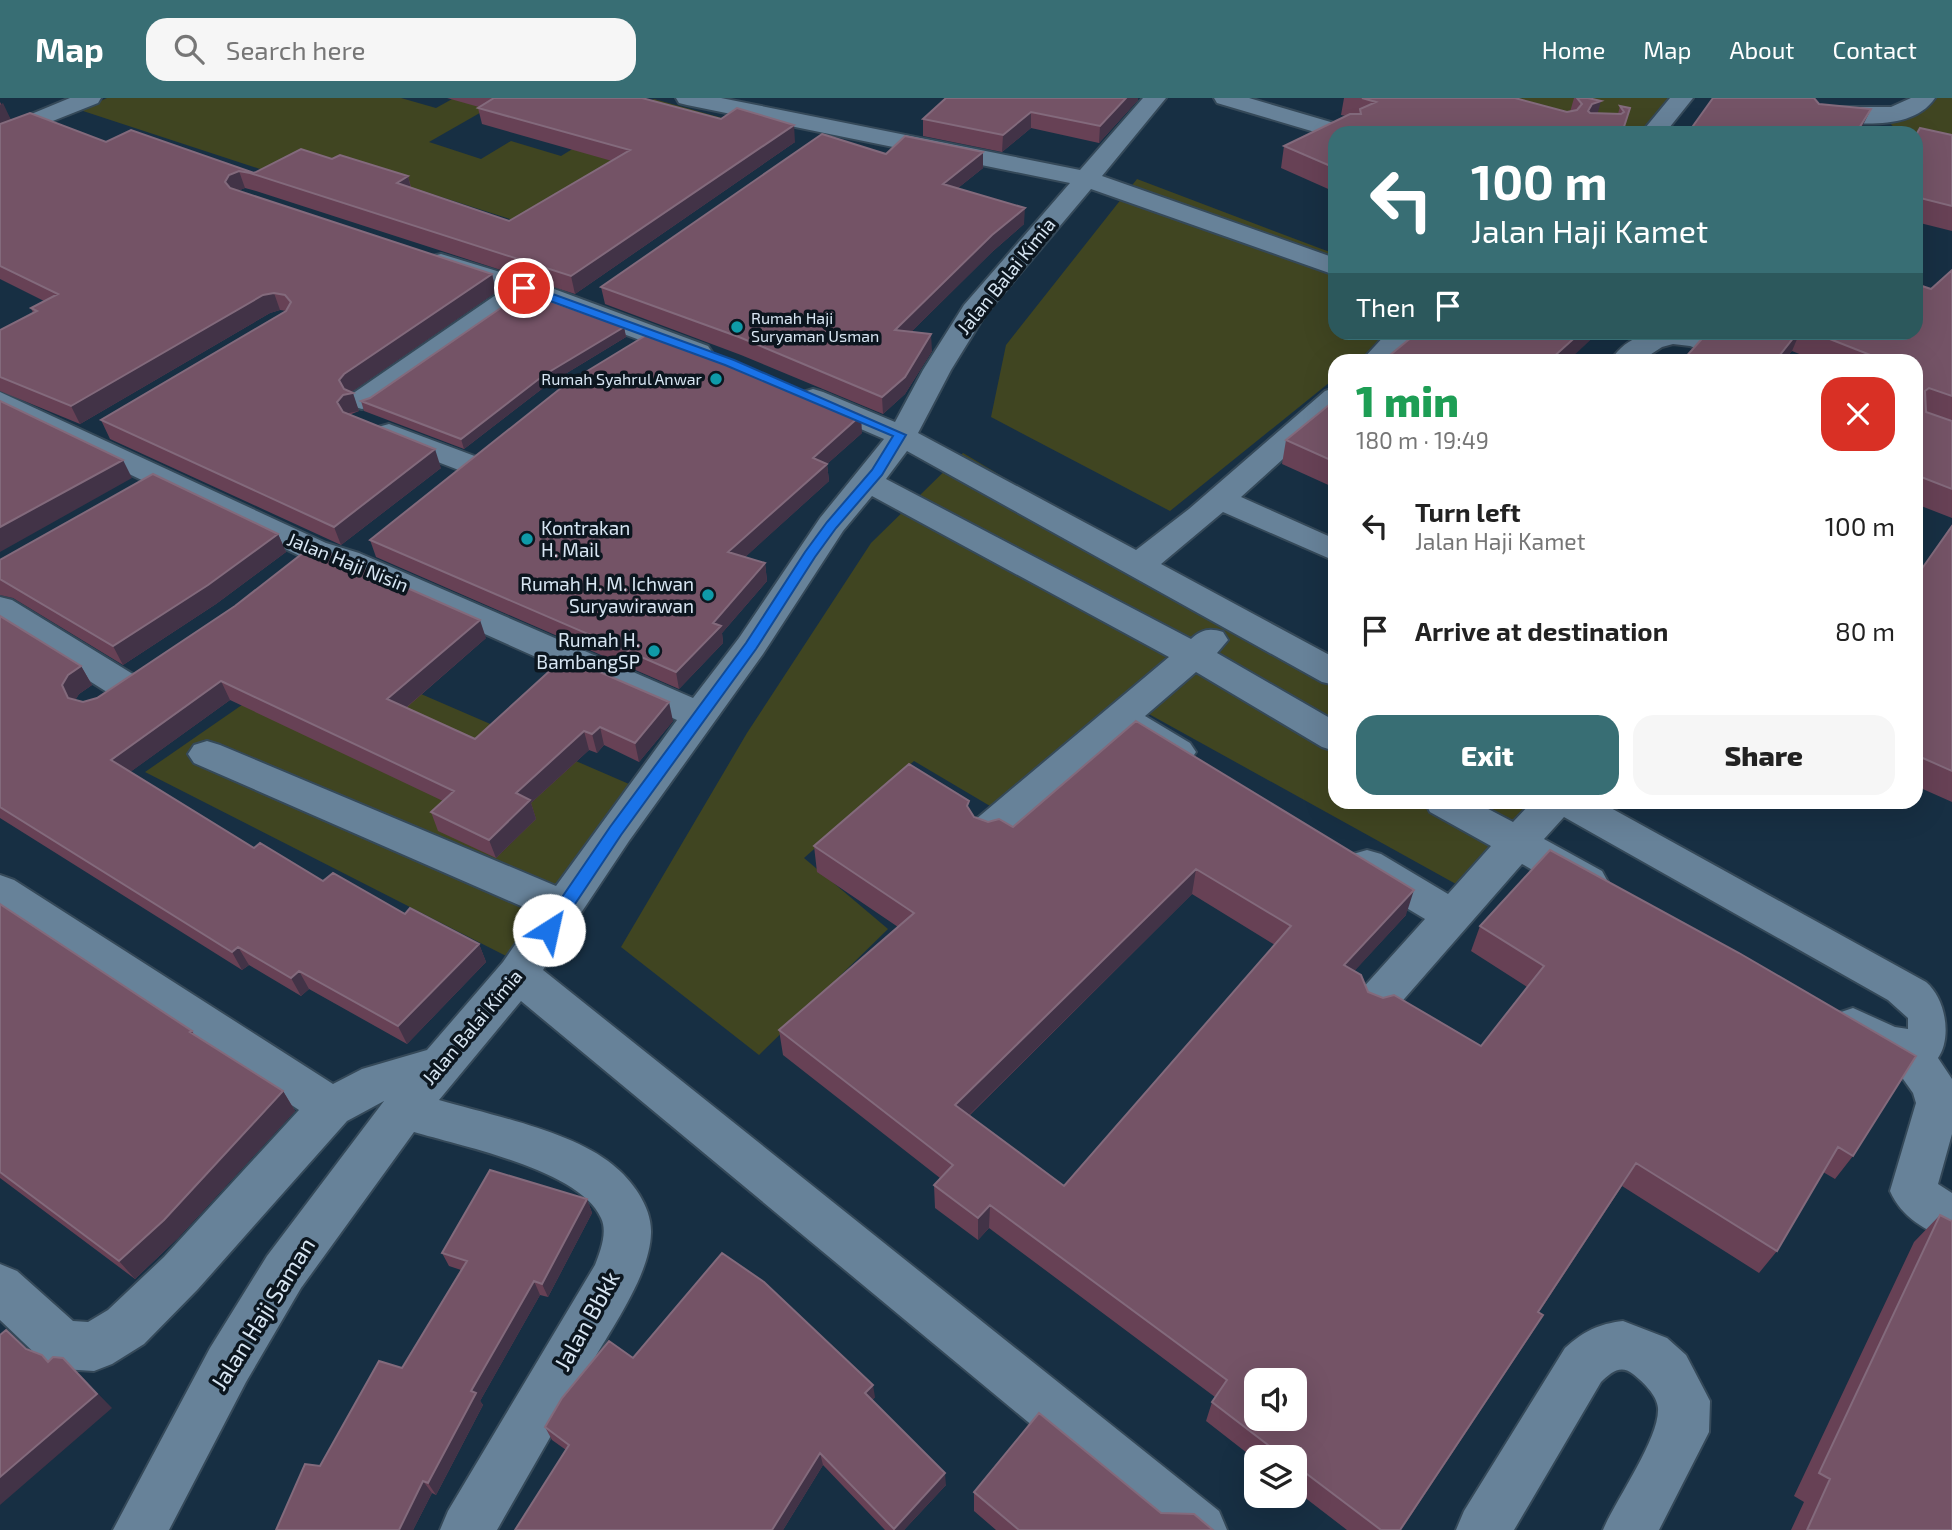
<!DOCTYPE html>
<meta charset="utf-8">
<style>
:root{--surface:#fff;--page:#f6f6f6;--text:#222;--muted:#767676;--accent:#386e74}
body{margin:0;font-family:"Exo 2",sans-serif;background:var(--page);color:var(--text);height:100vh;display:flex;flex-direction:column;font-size:26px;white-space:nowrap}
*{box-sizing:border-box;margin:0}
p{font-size:23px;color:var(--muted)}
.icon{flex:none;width:38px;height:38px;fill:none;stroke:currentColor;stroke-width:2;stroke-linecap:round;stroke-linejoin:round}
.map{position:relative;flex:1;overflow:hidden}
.sheet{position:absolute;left:1328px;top:256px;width:595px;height:455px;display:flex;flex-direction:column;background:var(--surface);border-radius:21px;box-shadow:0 7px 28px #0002}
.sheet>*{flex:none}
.banner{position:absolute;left:1328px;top:28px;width:595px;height:214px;border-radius:21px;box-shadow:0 7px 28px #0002;background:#386e74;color:#fff;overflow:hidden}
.buttons{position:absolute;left:1244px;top:1270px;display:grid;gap:14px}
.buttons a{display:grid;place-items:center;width:63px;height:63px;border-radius:14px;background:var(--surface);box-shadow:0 7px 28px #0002;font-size:35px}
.pin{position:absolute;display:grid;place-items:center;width:60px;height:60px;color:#fff;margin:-30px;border:4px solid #fff;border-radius:50%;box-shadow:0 2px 7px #0007}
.me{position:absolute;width:77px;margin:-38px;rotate:35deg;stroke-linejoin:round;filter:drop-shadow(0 0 5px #0008)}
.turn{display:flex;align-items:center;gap:24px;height:147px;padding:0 28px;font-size:32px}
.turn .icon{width:91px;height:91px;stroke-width:2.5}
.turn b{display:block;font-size:49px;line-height:60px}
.then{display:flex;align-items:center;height:66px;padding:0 28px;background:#0003;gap:14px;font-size:26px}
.round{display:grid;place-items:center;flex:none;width:74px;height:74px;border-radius:21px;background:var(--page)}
.summary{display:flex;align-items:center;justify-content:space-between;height:119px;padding:0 28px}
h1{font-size:42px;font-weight:800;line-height:52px;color:#1e9e55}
.primary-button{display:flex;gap:14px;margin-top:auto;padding:14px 28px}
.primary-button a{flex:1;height:80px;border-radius:21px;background:var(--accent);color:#fff;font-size:28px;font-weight:800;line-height:80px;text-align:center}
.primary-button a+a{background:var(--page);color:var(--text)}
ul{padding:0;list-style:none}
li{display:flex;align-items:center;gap:21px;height:105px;padding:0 28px}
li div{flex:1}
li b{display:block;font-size:26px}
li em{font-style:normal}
header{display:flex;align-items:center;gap:42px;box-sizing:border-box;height:98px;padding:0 35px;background:var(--accent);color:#fff}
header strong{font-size:33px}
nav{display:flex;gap:38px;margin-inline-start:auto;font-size:24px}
.search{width:490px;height:63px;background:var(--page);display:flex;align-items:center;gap:18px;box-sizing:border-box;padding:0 24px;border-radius:21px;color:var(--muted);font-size:26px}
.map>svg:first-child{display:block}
.green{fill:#404521}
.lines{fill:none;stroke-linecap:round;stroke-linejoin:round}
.minor-casing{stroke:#354959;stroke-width:4}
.minor{fill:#678299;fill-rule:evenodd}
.wall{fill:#674155;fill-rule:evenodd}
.shaded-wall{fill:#423347}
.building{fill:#745366;stroke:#836a7c;stroke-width:2;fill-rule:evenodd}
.route{fill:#1a73e8;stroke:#114b97;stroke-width:2}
.culture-dot{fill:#0f9aa8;stroke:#0c161f;stroke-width:2.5}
.labels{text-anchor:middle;stroke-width:7;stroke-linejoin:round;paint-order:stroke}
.far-poi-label{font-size:16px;fill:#d8e6f3;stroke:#0c161f;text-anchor:start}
.street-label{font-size:19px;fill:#d8e6f3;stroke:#0c161f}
.poi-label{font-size:19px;fill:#d8e6f3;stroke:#0c161f;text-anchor:end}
.near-street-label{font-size:23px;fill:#d8e6f3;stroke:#0c161f}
</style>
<header>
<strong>Map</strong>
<div class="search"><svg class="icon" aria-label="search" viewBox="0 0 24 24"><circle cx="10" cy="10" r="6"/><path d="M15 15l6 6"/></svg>Search here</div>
<nav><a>Home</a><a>Map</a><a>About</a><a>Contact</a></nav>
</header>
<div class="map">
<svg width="1952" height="1432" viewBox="0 0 1952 1432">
<rect width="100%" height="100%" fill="#172f43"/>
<path class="green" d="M107,0H401L436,10L454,0L492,8L429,44L481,61L511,43L561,58L654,1L733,23L519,124L310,57L275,76L80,12Z
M1516,0H1670L1644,34Z
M1931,0H1952V53L1916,44V35H1901L1887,23L1922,14Z
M1137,81L1335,156V234L1392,235L1358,262H1335V280L1170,413L991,319L1006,247Z
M963,355L1335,576V704H1549L1567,714L1483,801L1147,615L1012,721L914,663L804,760L888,831L759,957L621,849L747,635L871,445Z
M317,555L421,596L629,686L508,859L145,674Z"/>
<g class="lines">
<defs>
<path id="minor" d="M70,0H101L98,5L0,44V29Z
M676,0H721L1080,72L1143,0H1166L1102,78L1335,160V177L1091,91L985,217L951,272L918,335L1136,452L1189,411L1325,293L1335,290V314L1241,399L1335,441V463L1223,414L1161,466L1335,560V587L1322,584L907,353L886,381L1191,541C1202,531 1210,530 1223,534L1228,542L1217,555L1335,623V653L1322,649L1196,574L1145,618L1190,645L1196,654L1190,663C1165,671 1143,651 1122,638L1003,742L989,747L975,742L970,732L975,722L1169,559L872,398L843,433L763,556L629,743L543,872L1219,1413L1227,1432H1158L521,903L439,1002C490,1017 572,1033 613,1067C632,1082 652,1109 651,1135C650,1178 610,1232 589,1270C559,1324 528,1378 497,1432H440L448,1413L595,1167C600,1154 608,1134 601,1120C580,1072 461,1048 414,1034L301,1190L246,1284L169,1432H113L210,1250L267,1158L384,1003L347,1023L198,1191L144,1246L112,1266L94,1273L62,1271L44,1264L0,1222V1166L17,1173L73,1223L88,1224L108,1212L164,1159L299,1012L0,813V777L14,782L333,986L362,971L427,952L503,864L537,815L194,665L188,656L194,647L207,643L220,647L556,788L677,622L335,469L302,459L0,314V294L326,445L359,455L693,600L739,540L820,420L884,341L803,306L798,300L803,294L813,291L823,294L895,324L923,272L964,207L1070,85L687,7L679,5Z
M1214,0H1249L1351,30L1355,35H1335V40L1217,5Z
M1670,0H1693L1665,35H1641Z
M1911,0H1935C1912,34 1856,25 1821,23L1813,21L1809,16L1813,11L1821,9H1891Z
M441,156L546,188L708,248L712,254L708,260L698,263L688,260L527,200L372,308L362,311L352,308L347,302L352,296L503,192L432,170L428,164L432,158Z
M1388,234H1418L1392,262H1362Z
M1703,234L1762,256L1766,262H1728L1690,248L1673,246L1662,249L1642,262H1611C1634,228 1667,234 1703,234Z
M389,326L480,360L484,367L480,374L469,376L378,341L374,335L378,329Z
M0,499L12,502L136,578L141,587L136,596L123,599L110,596L0,526Z
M1425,704H1475L1513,724L1532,704H1600L1926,884C1946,901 1952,940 1938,960L1952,981V1036L1938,1086L1952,1095V1143C1925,1132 1902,1120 1890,1093L1916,1005L1913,995L1891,964L1838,941L1831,928L1838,915L1853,910L1895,929L1908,931V920L1888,902L1564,719L1544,741L1602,773L1608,784L1602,795C1574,804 1546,779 1522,766L1391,916L1376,922L1361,916L1355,904L1361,892L1425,821L1353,778L1347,767L1353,756L1367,752L1381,756L1448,796L1491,748L1430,714Z
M1623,1223L1667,1240L1686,1257L1710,1303L1709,1334L1659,1432H1603C1616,1401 1660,1340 1658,1310C1657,1297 1643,1284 1633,1276C1620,1266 1611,1275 1601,1284L1514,1432H1456L1464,1413L1565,1250C1584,1233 1598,1226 1623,1223Z"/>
</defs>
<use href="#minor" class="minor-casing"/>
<use href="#minor" class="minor"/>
</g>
<path class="wall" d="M447,0H642L795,44L575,196L256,93L245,90L237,93L492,176L496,194L351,294L359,313L349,317L441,370L341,447L110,341L101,322L286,213L280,212L270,215L80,326L0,293V232L33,215L31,210L44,203L0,181V4L11,22L106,44L254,75L332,61L408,78L411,89L509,123L612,63L482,26L478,10L479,9Z
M1344,0H1515L1567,14H1570L1574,0H1588L1598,15L1618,16L1620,8L1630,10L1622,35H1335V94L1281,70L1284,48L1346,18L1341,17Z
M1138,2L1099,45L1031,30L1002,54L923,38V21Z
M1916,37H1952V133L1916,124Z
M886,56L983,70L958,90L1024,126L992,154L911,234L932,253L905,296L883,316L741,257L605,206L601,189Z
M1952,172V420L1916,406V262H1814L1792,253L1784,262H1683L1708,234H1916L1931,191Z
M624,229L626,239L547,287L464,351L364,313L361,303Z
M1335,302V390L1282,366L1286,342Z
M862,335L827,366L829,383L745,459L765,465L767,483L722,535L723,545L679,591L376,459L370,442Z
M1952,428V704L1916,688V479Z
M278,436L286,454L216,506L123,567L13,500L0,497V462Z
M0,518L81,568L92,587L79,596L75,602L83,604L486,540L406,610L475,641L565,559L673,623L639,664L604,647L597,655L589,652L531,705L536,721L496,760L438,733L431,714L443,703L230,602L130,674L254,750L323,783L479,846L486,864L407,946L309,891L301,898L249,867L242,872L0,720Z
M969,710L974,719L988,724L1406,817L1354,873L1368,894L1481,948L1527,889L1471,853L1480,828L1853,1058L1835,1081L1823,1074L1777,1153L1759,1175L1622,1088L1539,1214L1543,1217L1530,1238L1401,1432H1347L1295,1392V1360H1256V1362L1206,1323L1212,1304L1215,1299L989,1130L978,1142L935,1110L934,1087L940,1080L783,957L779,932L898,829L817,774L814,748ZM1192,796L1275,847L1064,1088L969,1018Z
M0,806L192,933L195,938L283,993L295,1013L178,1140L135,1181L0,1080Z
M587,1101L592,1115L548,1199L540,1197L480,1303L483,1307L436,1397L432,1395L413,1432H276L320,1368L402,1270L461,1172L449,1168L442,1155Z
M1940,1117L1952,1432H1791L1804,1404L1794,1398L1914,1144Z
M633,1260L875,1299L872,1302L946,1387L904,1432H885L823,1367L783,1432H515L566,1352L552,1342L545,1329Z
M974,1394L1161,1415L1213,1432H996L974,1413Z"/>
<path class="shaded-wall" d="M1126,0H1138V2L1099,45L1100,28Z
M1601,3L1595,25L1588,13L1592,6Z
M3,5L11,22L0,28V7Z
M1871,11L1859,35H1856Z
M1031,14V30L1002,54L1003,37Z
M794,27L795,44L575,196L571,178Z
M983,54V70L943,102V86Z
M239,73L245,90L235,94L232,101L225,84L229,77Z
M408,78L412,95L397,85Z
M1025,110L1024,126L992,154L896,249L895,232L992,137Z
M492,176L496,194L351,294L353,295L359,313L349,315L344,323L337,304L339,282L344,276Z
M274,195L280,212L270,215L80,326L71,308L263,197Z
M624,229L626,239L547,287L464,351L461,341L544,277Z
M1581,234H1599L1569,262H1550Z
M1798,234H1800L1792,253L1784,262H1776Z
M931,236L932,253L905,296L883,316L882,299Z
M861,317L862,335L827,366L829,383L731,472L728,454L813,360Z
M435,351L441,370L341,447L334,429Z
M123,362L132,380L0,454V429Z
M278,436L286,454L216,506L123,567L113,548Z
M765,465L767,483L722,535L723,545L679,591L676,574L713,525Z
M480,522L486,540L394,620L387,601Z
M81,568L92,587L79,596L73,606L68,600L62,587L68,577Z
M221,583L230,602L122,680L111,662Z
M669,604L673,623L639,664L635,645Z
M600,629L604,647L597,655L592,636Z
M584,633L589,652L531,705L536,721L496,760L489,742L516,695Z
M1196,771L1192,796L955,1031V1007Z
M1414,792L1406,817L1337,892L1344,867Z
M479,846L486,864L407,946L398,928Z
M238,849L249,867L242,872L232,854Z
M299,873L309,891L301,898L291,880Z
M283,993L295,1013L178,1140L135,1181L119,1163Z
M1636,1065L1622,1088L1525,1235L1538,1214Z
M587,1101L592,1115L548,1199L542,1186Z
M990,1107L989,1130L978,1142V1120Z
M534,1183L540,1197L480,1303L483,1307L436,1397L428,1385L471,1293Z
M1543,1217L1401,1432H1400Z
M63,1260L112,1310L0,1407V1379Z
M873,1287L875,1299L866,1308L865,1295Z
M820,1355L823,1367L783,1432H772Z
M945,1375L946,1387L904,1432H894V1431Z
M423,1383L432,1395L413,1432H399Z"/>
<path class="building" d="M494,0H642L721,21L737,10L794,27L571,178L250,75L239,73L229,77L225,84L230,90L492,176L344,276L339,282L344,291L353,295L343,297L337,304L343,314L435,351L334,429L101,322L286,213L291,204L285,197L274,195L263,197L71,308L0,279V232L37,213L31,210L58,196L0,168V26L30,15L106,44L131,32L254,75L301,51L332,61L340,57L408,78L397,85L509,123L630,52L478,10Z
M946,0H1126L1100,28L1031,14L1003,37L923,21Z
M1362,0H1515L1567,14L1577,12L1582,6L1577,0H1588L1601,3L1592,6L1588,13L1590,15L1621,16L1624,14L1620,8L1630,10L1622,35H1335V70L1284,48L1350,16H1361L1360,11L1376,4Z
M1713,0H1814L1819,6L1871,11L1856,35H1688Z
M1920,30L1952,37V108L1916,99V37Z
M822,36L886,56L905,38L983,54L943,86L1025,110L992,137L895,232L931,236L905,279L882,299L739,239L601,189Z
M1952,172V298L1929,290L1925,293L1926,314L1952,323V391L1916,377V262H1883L1812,234H1916V186L1931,191Z
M524,194L624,229L544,277L461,341L361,303L370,300Z
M653,233L861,317L813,360L827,366L728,454L765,465L713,525L721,528L676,574L370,442L566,286Z
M1418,234H1581L1550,262H1384Z
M1708,234H1718L1737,241H1778L1775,234H1798L1776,262H1683Z
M1335,302V364L1286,342Z
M0,303L123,362L0,429Z
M153,376L278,436L208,487L113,548L0,481V462Z
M1952,428V673L1916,657V479Z
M312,448L480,522L387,601L475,641L565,559L669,604L635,645L600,629L592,636L584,633L516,695L530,702L489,742L431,714L454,693L221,583L111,662L254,750L260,745L323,783L333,775L405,816L410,810L479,846L398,928L299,873L291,880L238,849L232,854L0,709V518L81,568L68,577L62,587L68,600L83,604L97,600L235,508Z
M1136,623L1414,792L1344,867L1361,877L1368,894L1383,900L1394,897L1481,948L1544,868L1480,828L1550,752L1739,855L1916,958L1853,1058L1838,1049L1777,1153L1636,1065L1538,1214L1543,1217L1400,1432H1381L1295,1367V1360H1285L1212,1304L1227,1282L990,1107L978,1120L934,1087L953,1067L779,932L914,815L814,748L909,666L969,703L967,708L974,719L988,724L999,721L1013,729ZM1196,771L1291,828L1064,1088L955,1007ZM1256,1283H1295V1321H1256Z
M0,806L192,933L190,934L283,993L164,1122L119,1163L0,1074Z
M490,1072L587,1101L542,1186L534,1183L471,1293L476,1295L428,1385L423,1383L399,1432H276L305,1366L320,1368L379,1263L402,1270L467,1163L442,1155Z
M1940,1117L1952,1123V1432H1807L1830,1381L1819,1375Z
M722,1155L764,1184L873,1287L865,1295L945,1375L894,1431L820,1355L772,1432H515L569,1347L545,1329L562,1300L609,1243L633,1260Z
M6,1232L26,1251L42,1257L48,1264L53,1259L63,1260L97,1296L0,1379V1237Z
M1039,1315L1161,1415L1194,1416L1213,1432H1019L974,1394Z"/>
<path class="route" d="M520,187H528L734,262L906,337L882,377L836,430L815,459L756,551L621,737L555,836H543L540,832L543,827L610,729L746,545L805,454L827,424L872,372L893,338L725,267L520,192Z"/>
<g class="culture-dot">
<circle cx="737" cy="229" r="7"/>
<circle cx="716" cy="281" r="7"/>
<circle cx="527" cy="441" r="7"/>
<circle cx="708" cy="497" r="7"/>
<circle cx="654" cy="553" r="7"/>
</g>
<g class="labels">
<g class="far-poi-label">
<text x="751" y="226">Rumah Haji<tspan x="751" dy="18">Suryaman Usman</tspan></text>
<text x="702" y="287" text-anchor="end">Rumah Syahrul Anwar</text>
</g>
<g class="street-label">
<text transform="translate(1006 178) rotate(-51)" y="7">Jalan Balai Kimia</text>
<text transform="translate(348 464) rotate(22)" y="7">Jalan Haji Nisin</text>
<text transform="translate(472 929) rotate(-50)" y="7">Jalan Balai Kimia</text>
</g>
<g class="poi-label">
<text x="541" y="437" text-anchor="start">Kontrakan<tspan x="541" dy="22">H. Mail</tspan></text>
<text x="694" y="493">Rumah H. M. Ichwan<tspan x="694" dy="22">Suryawirawan</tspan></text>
<text x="640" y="549">Rumah H.<tspan x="640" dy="22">BambangSP</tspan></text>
</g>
<g class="near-street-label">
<text transform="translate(263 1216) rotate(-58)" y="8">Jalan Haji Saman</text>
<text transform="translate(587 1223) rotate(-61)" y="8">Jalan Bbkk</text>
</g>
</g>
</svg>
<div class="buttons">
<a><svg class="icon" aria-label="sound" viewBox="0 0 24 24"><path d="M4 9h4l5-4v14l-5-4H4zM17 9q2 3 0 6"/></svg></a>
<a><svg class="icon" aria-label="layers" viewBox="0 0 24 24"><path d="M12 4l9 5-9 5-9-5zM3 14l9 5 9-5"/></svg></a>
</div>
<div class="pin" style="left:524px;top:190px;background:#d93025"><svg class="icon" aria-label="arrive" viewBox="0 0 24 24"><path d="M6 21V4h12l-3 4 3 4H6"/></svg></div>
<svg class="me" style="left:549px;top:832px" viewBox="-20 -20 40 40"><circle r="19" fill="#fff"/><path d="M0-13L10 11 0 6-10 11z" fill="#1a73e8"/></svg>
<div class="banner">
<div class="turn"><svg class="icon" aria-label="left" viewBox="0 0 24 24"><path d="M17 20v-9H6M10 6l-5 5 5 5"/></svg><div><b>100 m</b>Jalan Haji Kamet</div></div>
<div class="then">Then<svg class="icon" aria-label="arrive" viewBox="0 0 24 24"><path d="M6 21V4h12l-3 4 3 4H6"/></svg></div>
</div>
<section class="sheet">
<div class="summary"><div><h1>1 min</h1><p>180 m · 19:49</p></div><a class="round" style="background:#d93025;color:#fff"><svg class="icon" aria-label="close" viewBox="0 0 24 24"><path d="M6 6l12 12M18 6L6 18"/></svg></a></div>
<ul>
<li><svg class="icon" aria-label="left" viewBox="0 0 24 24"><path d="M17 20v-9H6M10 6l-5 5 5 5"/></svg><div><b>Turn left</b><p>Jalan Haji Kamet</p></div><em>100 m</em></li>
<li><svg class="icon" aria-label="arrive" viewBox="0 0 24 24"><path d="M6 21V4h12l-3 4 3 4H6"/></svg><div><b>Arrive at destination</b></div><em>80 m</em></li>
</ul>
<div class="primary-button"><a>Exit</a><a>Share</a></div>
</section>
</div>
